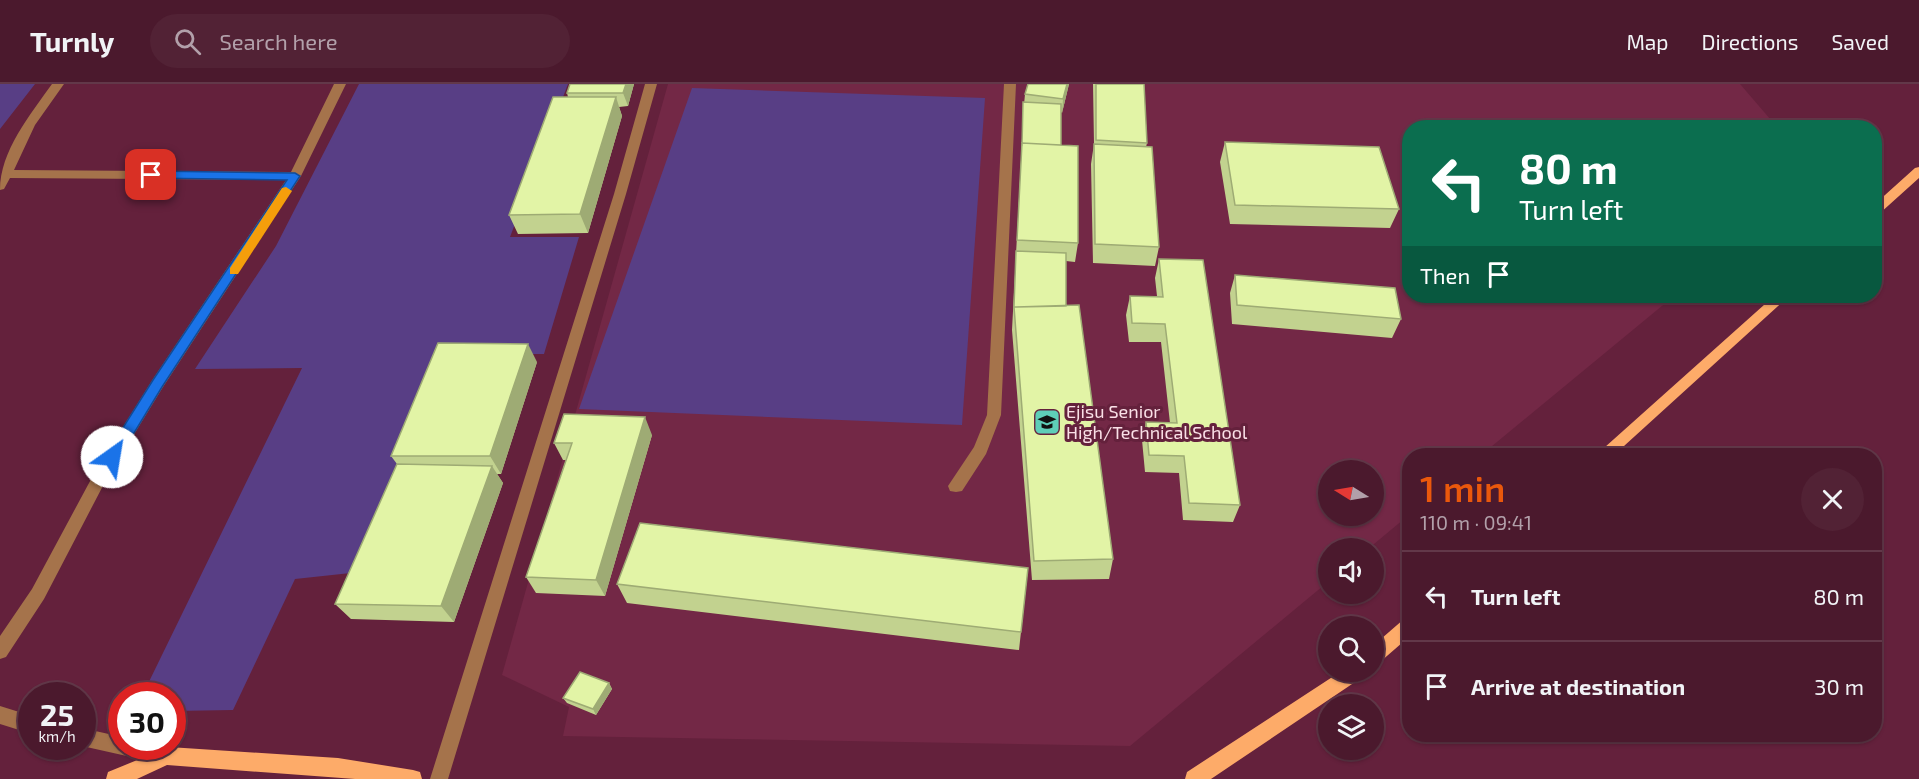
<!DOCTYPE html>
<meta charset="utf-8">
<style>
:root{--surface:#4b192d;--page:#522235;--text:#f1f3f6;--muted:#b2a0aa;--line:#623849;--accent:#ea580c}
body{margin:0;font-family:"Exo 2",sans-serif;background:var(--page);color:var(--text);height:100vh;display:flex;flex-direction:column;font-size:22px;white-space:nowrap}
*{box-sizing:border-box;margin:0}
p{font-size:20px;color:var(--muted)}
.icon{flex:none;width:33px;height:33px;fill:none;stroke:currentColor;stroke-width:2;stroke-linecap:round;stroke-linejoin:round}
.map{position:relative;flex:1;overflow:hidden}
.sheet{position:absolute;left:1402px;top:364px;width:480px;height:294px;display:flex;flex-direction:column;background:var(--surface);border-radius:24px;box-shadow:0 2px 4px #0004,0 0 0 2px var(--line)}
.sheet>*{flex:none}
.guide{position:absolute;left:1402px;top:36px;width:480px;height:183px;border-radius:24px;box-shadow:0 2px 4px #0004,0 0 0 2px var(--line);background:#0b6e4f;color:#fff;overflow:hidden}
.needle{width:39px;rotate:281deg}
.controls{position:absolute;left:1318px;top:376px;display:grid;gap:12px}
.controls a{display:grid;place-items:center;width:66px;height:66px;border-radius:50%;background:var(--surface);box-shadow:0 2px 4px #0004,0 0 0 2px var(--line);font-size:30px}
.speed{position:absolute;left:18px;top:598px;display:flex;gap:12px;font-size:30px;font-weight:700;text-align:center}
.speed>*{display:grid;place-content:center;width:78px;height:78px;border-radius:50%;background:var(--surface);box-shadow:0 2px 4px #0004,0 0 0 2px var(--line);line-height:1}
.speed small{font-size:15px;font-weight:400}
.speed .limit{border:9px solid #d22;background:#fff;color:#111}
.pin{position:absolute;display:grid;place-items:center;width:51px;height:51px;color:#fff;margin:-26px;border-radius:12px;box-shadow:0 3px 9px #0006}
.me{position:absolute;width:66px;margin:-33px;rotate:32deg;stroke-linejoin:round;filter:drop-shadow(0 0 4px #0008)}
.turn{display:flex;align-items:center;gap:21px;height:126px;padding:0 18px;font-size:27px}
.turn .icon{width:78px;height:78px;stroke-width:2.5}
.turn b{display:block;font-size:42px;line-height:51px}
.then{display:flex;align-items:center;height:57px;padding:0 18px;background:#0003;gap:12px;font-size:22px}
.round{display:grid;place-items:center;flex:none;width:63px;height:63px;border-radius:32px;background:var(--page)}
.overview{display:flex;align-items:center;justify-content:space-between;height:102px;padding:0 18px}
h1{font-size:36px;font-weight:600;line-height:45px;color:var(--accent)}
ul{padding:0;list-style:none}
li{display:flex;align-items:center;gap:18px;height:90px;padding:0 18px;border-top:2px solid var(--line)}
li div{flex:1}
li b{display:block;font-size:22px}
li em{font-style:normal}
header{display:flex;align-items:center;gap:36px;box-sizing:border-box;height:84px;padding:0 30px;background:var(--surface);border-bottom:2px solid var(--line)}
header strong{font-size:28px}
nav{display:flex;gap:33px;margin-inline-start:auto;font-size:21px}
.search{width:420px;height:54px;background:var(--page);display:flex;align-items:center;gap:15px;box-sizing:border-box;padding:0 21px;border-radius:33px;color:var(--muted);font-size:22px}
.map>svg:first-child{display:block}
.built{fill:#732846;fill-rule:evenodd}
.green{fill:#583e85}
.lines{fill:none;stroke-linecap:round;stroke-linejoin:round}
.minor{fill:#a5734b;fill-rule:evenodd}
.major{fill:#fdab69;fill-rule:evenodd}
.wall{fill:#c2d28f}
.shaded-wall{fill:#9eab74}
.building{fill:#e2f4a6;stroke:#9eab74;stroke-width:1.5}
.route{fill:#1a73e8;stroke:#114b97;stroke-width:1.5}
.slow{fill:#f59e0b}
.labels{text-anchor:middle;stroke-width:6;stroke-linejoin:round;paint-order:stroke}
.poi-label{font-size:18px;fill:#fae0e7;stroke:#64213c;text-anchor:start}
</style>
<header>
<strong>Turnly</strong>
<div class="search"><svg class="icon" aria-label="search" viewBox="0 0 24 24"><circle cx="10" cy="10" r="6"/><path d="M15 15l6 6"/></svg>Search here</div>
<nav><a>Map</a><a>Directions</a><a>Saved</a></nav>
</header>
<div class="map">
<svg width="1919" height="695" viewBox="0 0 1919 695">
<rect width="100%" height="100%" fill="#64213c"/>
<path class="built" d="M668,0H1740L1777,43L1410,44V212H1674L1480,372H1410V430L1368,465H1329V497L1130,662L563,652L569,623L502,591ZM1329,387H1374V432H1329Z"/>
<path class="green" d="M0,0H35L0,45Z
M359,0H568L510,153H579L544,270H446L360,488L295,495L233,626L173,627L172,612H142L302,284L195,285L276,162Z
M692,4L985,14L962,341L579,325Z"/>
<g class="lines">
<path class="minor" d="M52,0H64L35,41L14,86L291,88L334,0H346L301,92L163,303L106,396L44,515L6,573L0,575V552L32,505L96,386L153,295L286,96L10,94L4,105L0,106C0,67 30,31 52,0Z
M645,0H657L626,110L448,695H430L614,110Z
M1004,0H1016L1001,331L986,370L962,407L956,408L950,407L948,402L974,363L987,331Z
M0,622L32,632V650L0,640Z
M82,644L122,653V663H167L174,666L176,672L174,678L167,681L82,662Z"/>
<path class="major" d="M1919,83V94L1879,130L1875,131V120L1915,84Z
M1774,212H1789L1613,372H1595Z
M1410,533V552L1380,578L1374,580V561L1404,535Z
M1340,588H1364L1361,594L1211,695H1185L1187,688Z
M169,663L338,674L413,686L420,688L422,695H355L167,681L137,695H106L108,688Z"/>
</g>
<path class="wall" d="M570,0H634L628,22L619,23L622,32L588,149L518,150L509,131L568,13L567,9Z
M1028,0H1069L1062,29L1061,28V61L1078,159L1075,178L1066,177V222L1113,475L1109,495L1032,496L1012,246L1021,76L1023,32L1025,10Z
M1093,0H1144L1147,59L1146,63L1159,163L1155,182L1093,179L1091,80L1094,60Z
M1225,58L1399,125L1390,144L1230,140L1220,78Z
M1159,175L1240,421L1233,438L1183,436L1179,389L1145,388L1142,356L1146,338L1170,339L1161,258H1129L1126,231L1130,212H1157L1155,194Z
M1235,191L1401,235L1392,254L1232,240L1230,209Z
M537,278L501,390H497L503,399L454,538L351,535L335,520L397,380L391,372Z
M652,351L605,512L536,509L526,493L566,376H563L554,359Z
M1028,484L1019,566L627,519L617,500Z
M609,599L612,605L596,631L567,619L563,614Z"/>
<path class="shaded-wall" d="M626,0H634L628,22L623,9Z
M1067,0H1069L1062,29L1063,15Z
M616,13L622,32L588,149L580,130Z
M528,260L537,278L501,390L490,372Z
M645,333L652,351L605,512L596,496Z
M492,382L503,399L454,538L441,522Z
M609,599L612,605L596,631L593,625Z"/>
<path class="building" d="M570,0H626L623,9H567Z
M1028,0H1067L1063,15L1025,10Z
M1096,0H1144L1147,59L1096,56Z
M553,13H616L580,130L509,131Z
M1023,18L1061,20V61L1022,59V62Z
M1225,58L1379,63L1399,125L1235,121Z
M1022,59L1078,62V159L1017,156Z
M1094,60L1152,63L1159,163L1095,160Z
M1016,167L1066,169V222L1014,223Z
M1159,175L1203,176L1240,421L1189,419L1184,372L1149,371L1146,338L1177,339L1165,240L1132,239L1130,212L1163,213Z
M1235,191L1395,204L1401,235L1237,221Z
M1079,221L1113,475L1034,477L1014,223Z
M438,259L528,260L490,372H391Z
M564,330L645,333L596,496L526,493L572,359H554Z
M397,380L492,382L441,522L335,520Z
M640,439L1028,484L1021,548L617,500Z
M580,588L609,599L593,625L563,614Z"/>
<path class="route" d="M151,87L295,89L300,92L162,303L117,377H107L105,373L107,369L153,296L287,96L147,94L145,91Z"/>
<path class="slow" d="M286,103L292,107L238,190H230V184L282,104Z"/>
<defs>
<symbol id="school-square" viewBox="-11 -11 22 22"><rect x="-9" y="-9" width="18" height="18" rx="4" fill="#5eceb8" stroke="#64213c"/><path d="M0-5L7-2L0 1L-7-2ZM-4 1L0 2.5L4 1V4Q0 6-4 4Z" fill="#111"/></symbol>
</defs>
<g fill-rule="evenodd">
<use href="#school-square" x="1032" y="323" width="30" height="30"/>
</g>
<g class="labels">
<g class="poi-label">
<text x="1066" y="334">Ejisu Senior<tspan x="1066" dy="21">High/Technical School</tspan></text>
</g>
</g>
</svg>
<div class="controls">
<a><svg class="needle" viewBox="-14 -14 28 28"><path d="M0-13l5 13h-10z" fill="#e53935"/><path d="M0 13l5-13h-10z" fill="#b2a0aa"/></svg></a>
<a><svg class="icon" aria-label="sound" viewBox="0 0 24 24"><path d="M4 9h4l5-4v14l-5-4H4zM17 9q2 3 0 6"/></svg></a>
<a><svg class="icon" aria-label="search" viewBox="0 0 24 24"><circle cx="10" cy="10" r="6"/><path d="M15 15l6 6"/></svg></a>
<a><svg class="icon" aria-label="layers" viewBox="0 0 24 24"><path d="M12 4l9 5-9 5-9-5zM3 14l9 5 9-5"/></svg></a>
</div>
<div class="speed"><div>25<small>km/h</small></div><div class="limit">30</div></div>
<div class="pin" style="left:151px;top:91px;background:#d93025"><svg class="icon" aria-label="arrive" viewBox="0 0 24 24"><path d="M6 21V4h12l-3 4 3 4H6"/></svg></div>
<svg class="me" style="left:112px;top:373px" viewBox="-20 -20 40 40"><circle r="19" fill="#fff"/><path d="M0-13L10 11 0 6-10 11z" fill="#1a73e8"/></svg>
<div class="guide">
<div class="turn"><svg class="icon" aria-label="left" viewBox="0 0 24 24"><path d="M17 20v-9H6M10 6l-5 5 5 5"/></svg><div><b>80 m</b>Turn left</div></div>
<div class="then">Then<svg class="icon" aria-label="arrive" viewBox="0 0 24 24"><path d="M6 21V4h12l-3 4 3 4H6"/></svg></div>
</div>
<section class="sheet">
<div class="overview"><div><h1>1 min</h1><p>110 m · 09:41</p></div><a class="round"><svg class="icon" aria-label="close" viewBox="0 0 24 24"><path d="M6 6l12 12M18 6L6 18"/></svg></a></div>
<ul>
<li><svg class="icon" aria-label="left" viewBox="0 0 24 24"><path d="M17 20v-9H6M10 6l-5 5 5 5"/></svg><div><b>Turn left</b></div><em>80 m</em></li>
<li><svg class="icon" aria-label="arrive" viewBox="0 0 24 24"><path d="M6 21V4h12l-3 4 3 4H6"/></svg><div><b>Arrive at destination</b></div><em>30 m</em></li>
</ul>
</section>
</div>
